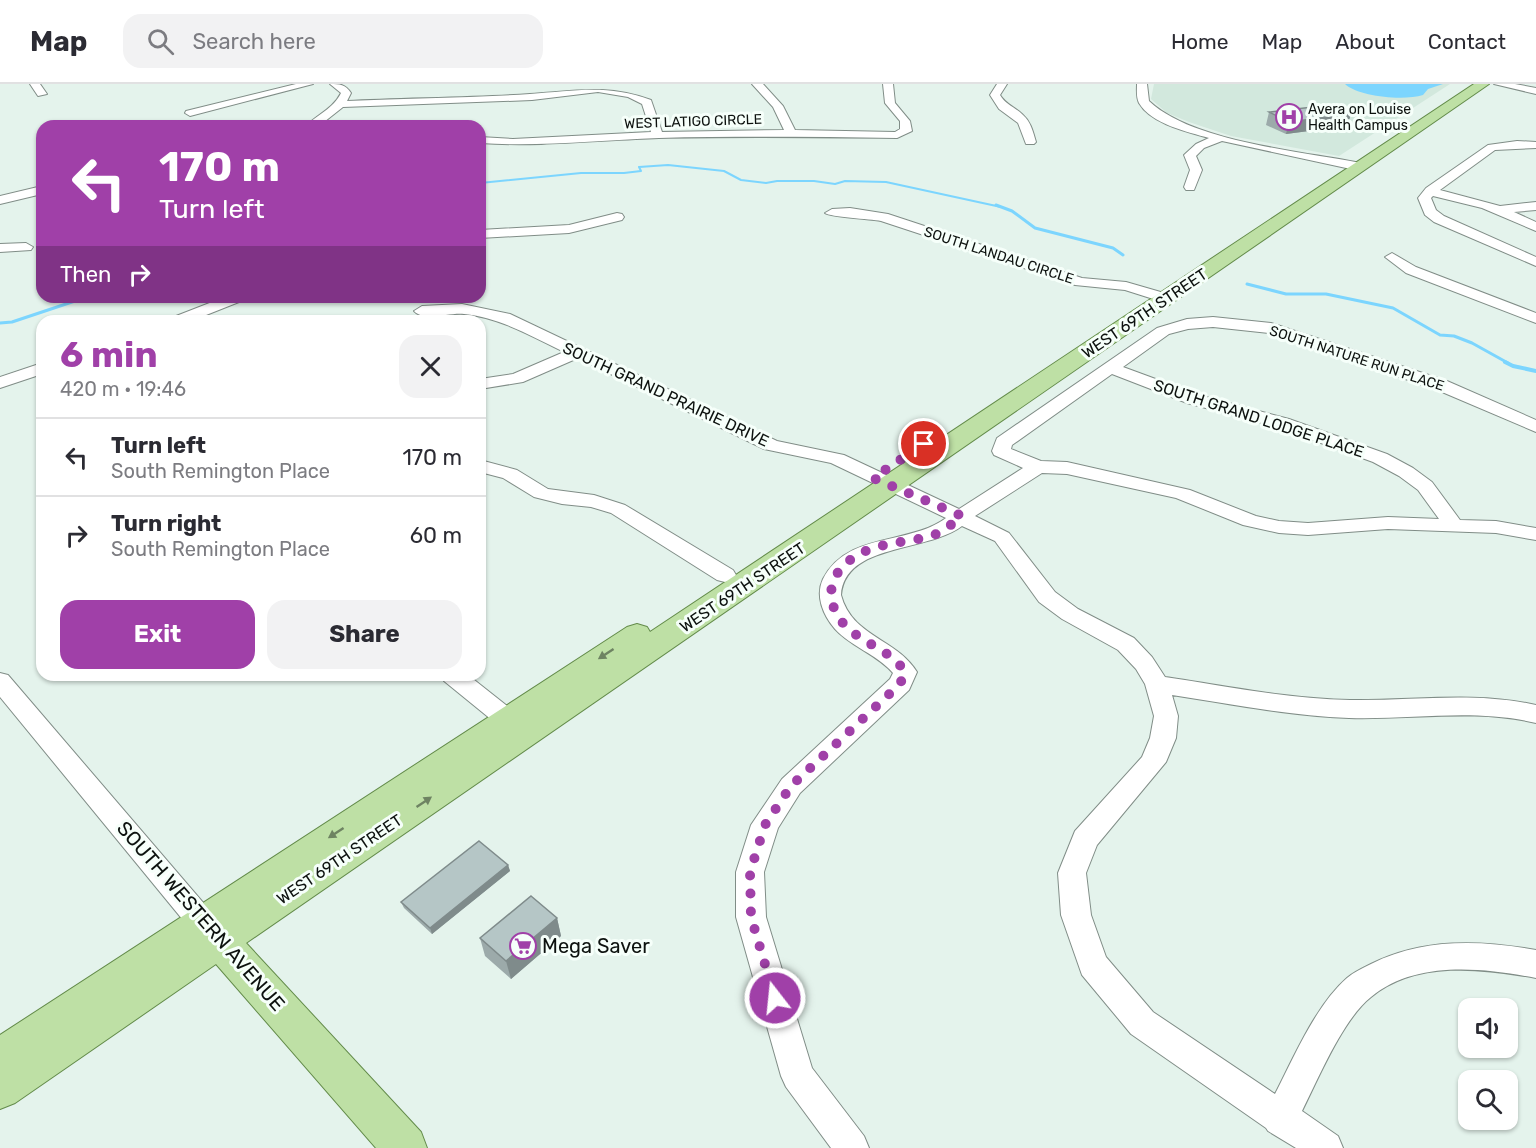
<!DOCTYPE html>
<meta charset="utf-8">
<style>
:root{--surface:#fff;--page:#f2f2f3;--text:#2b2b33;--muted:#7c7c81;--line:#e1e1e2;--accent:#a040a8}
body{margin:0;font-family:Rubik,sans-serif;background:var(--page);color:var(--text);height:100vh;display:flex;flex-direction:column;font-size:22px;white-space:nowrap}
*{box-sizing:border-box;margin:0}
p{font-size:20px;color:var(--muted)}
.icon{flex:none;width:33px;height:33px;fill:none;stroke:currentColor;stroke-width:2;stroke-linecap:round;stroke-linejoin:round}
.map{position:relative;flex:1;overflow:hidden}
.drawer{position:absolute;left:36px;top:231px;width:450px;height:366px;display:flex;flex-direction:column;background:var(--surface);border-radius:18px;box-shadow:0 2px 4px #0004}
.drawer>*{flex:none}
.guide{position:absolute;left:36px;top:36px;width:450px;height:183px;border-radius:18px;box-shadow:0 2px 4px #0004;background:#a040a8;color:#fff;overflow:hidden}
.controls{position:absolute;left:1458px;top:914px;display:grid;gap:12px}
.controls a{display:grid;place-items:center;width:60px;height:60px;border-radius:12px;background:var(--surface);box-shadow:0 2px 4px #0004;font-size:30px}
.pin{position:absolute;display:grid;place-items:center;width:51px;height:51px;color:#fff;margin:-26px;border:3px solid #fff;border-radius:50%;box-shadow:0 2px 6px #0007}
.me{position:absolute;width:66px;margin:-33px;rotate:344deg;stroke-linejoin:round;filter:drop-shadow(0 0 4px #0008)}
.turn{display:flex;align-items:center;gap:21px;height:126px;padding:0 24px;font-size:27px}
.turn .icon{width:78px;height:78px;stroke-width:2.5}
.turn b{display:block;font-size:42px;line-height:51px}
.then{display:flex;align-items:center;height:57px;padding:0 24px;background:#0003;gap:12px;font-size:22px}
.round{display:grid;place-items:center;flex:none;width:63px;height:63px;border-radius:18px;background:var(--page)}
.headline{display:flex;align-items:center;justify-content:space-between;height:102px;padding:0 24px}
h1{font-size:36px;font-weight:700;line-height:45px;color:var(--accent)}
.cta{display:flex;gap:12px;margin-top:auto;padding:12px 24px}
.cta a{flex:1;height:69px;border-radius:18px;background:var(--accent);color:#fff;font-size:24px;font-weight:700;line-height:69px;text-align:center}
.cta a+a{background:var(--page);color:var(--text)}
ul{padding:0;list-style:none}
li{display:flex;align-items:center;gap:18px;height:78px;padding:0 24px;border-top:2px solid var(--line)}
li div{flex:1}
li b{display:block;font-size:22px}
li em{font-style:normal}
header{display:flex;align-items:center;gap:36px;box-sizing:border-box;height:84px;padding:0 30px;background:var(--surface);border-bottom:2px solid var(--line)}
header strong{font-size:28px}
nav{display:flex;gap:33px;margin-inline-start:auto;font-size:21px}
.search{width:420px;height:54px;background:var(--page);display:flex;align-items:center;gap:15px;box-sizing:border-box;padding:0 21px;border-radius:18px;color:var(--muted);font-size:22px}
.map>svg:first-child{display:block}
.built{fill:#d2e8dd}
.water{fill:#7cd5fe}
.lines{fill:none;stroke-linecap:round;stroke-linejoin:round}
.stream-far2{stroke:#7cd5fe;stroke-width:2}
.stream-far1{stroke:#7cd5fe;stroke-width:3}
.stream{stroke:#7cd5fe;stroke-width:4}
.minor-casing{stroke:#808d87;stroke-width:2}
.major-casing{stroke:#638b4a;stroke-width:2}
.minor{fill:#fff;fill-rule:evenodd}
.major{fill:#bee0a5;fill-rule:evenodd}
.wall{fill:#9caaaa}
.shaded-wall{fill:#7f8b8b}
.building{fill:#b5c6c6;stroke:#7f8b8b;stroke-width:1.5}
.oneway{fill:#6e8362}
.route{stroke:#a040a8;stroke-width:10;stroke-dasharray:0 18}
.labels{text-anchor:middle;stroke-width:6;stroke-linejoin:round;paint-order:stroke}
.far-poi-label{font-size:14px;fill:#0d120f;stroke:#f6fffa;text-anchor:start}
.far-street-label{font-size:14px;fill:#0d120f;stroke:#f6fffa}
.street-label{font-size:16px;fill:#0d120f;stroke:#f6fffa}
.near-street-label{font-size:20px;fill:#0d120f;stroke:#f6fffa}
.near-poi-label{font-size:20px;fill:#0d120f;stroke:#f6fffa;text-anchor:start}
</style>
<header>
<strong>Map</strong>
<div class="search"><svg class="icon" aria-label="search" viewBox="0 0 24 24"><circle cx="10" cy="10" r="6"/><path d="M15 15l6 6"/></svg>Search here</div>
<nav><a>Home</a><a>Map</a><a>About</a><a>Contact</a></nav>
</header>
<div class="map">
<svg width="1536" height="1064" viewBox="0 0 1536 1064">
<rect width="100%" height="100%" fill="#e4f3ec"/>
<path class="built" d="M1154,0H1450L1339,72L1231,52L1189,38L1167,29L1151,15Z"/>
<path class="water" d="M1345,0H1443L1428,5L1423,11C1404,17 1359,13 1345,0Z"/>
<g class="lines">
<path class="stream-far2" d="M480,99L581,89H624L641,87L639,83L668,81L724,87L741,96L766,99L777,97H814L835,100L845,97L886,98L1001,123"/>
<path class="stream-far1" d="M996,121L1012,127L1035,144L1113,164L1123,171
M1247,200L1286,210H1326L1393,224L1440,251L1454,252L1472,259L1508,279
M0,239L12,238L87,213"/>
<path class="stream" d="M1505,278L1513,282L1536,287"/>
<defs>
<path id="minor" d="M30,0H40L47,10L38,12Z
M296,0H313L190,32L185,29L186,27Z
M330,0C340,0 345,0 351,9L347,17C408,14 469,14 530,10C576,7 607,0 651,16L662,48L784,46L773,23L752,0H763L783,22L795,46L895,48L900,45V37L885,19L883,0H893L895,19L910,37L912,47L897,54C818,53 738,52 659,54C599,56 540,63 480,59V53L513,55L651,48L642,20L628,13L598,8L532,16L343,23L319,42H306C318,30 333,25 341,9Z
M997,0H1007L1000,11C1006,21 1015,23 1023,31C1031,38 1033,48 1036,58L1034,60H1026L1018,39L999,25L990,11Z
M1137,0H1147L1149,17C1192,58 1301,67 1360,79L1366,83L1360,87L1222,57L1204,64L1196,72L1202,86L1194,106H1186L1184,103L1190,86L1184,71L1196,60L1209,54C1188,48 1151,40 1139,19C1136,13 1137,6 1137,0Z
M1494,0H1515L1536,4V10Z
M1517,57L1536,58V64L1495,66L1440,106L1500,122L1536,118V126L1514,128L1536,138V147L1482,124L1433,112L1431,114L1436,126L1444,132L1536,173V182L1434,138L1425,131L1418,114L1426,104L1488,61Z
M42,102V110L0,120V112Z
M850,124L888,130L1082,194L1126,198L1171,211L1174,214L1166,219L1125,206L1075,201L881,137C870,135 830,133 825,129L832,125Z
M617,129L622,130L624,133L622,136L569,149L480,154V146L569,141Z
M26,159L33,163L31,166L0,168V160Z
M1392,169L1416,183L1536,229V239L1406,189L1385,173Z
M225,213H247L244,216L191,237H169L171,234Z
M462,220L510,230L777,357L844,371L959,425L1023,384L994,371L992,367L997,354L1157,244L1187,235L1213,233L1271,239L1447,297L1536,336V348L1435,305L1269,249L1213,243L1188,245L1169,250L1123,283L1199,311L1289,335L1387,370L1413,384L1432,398L1460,436L1496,437L1536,444V456L1496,449L1388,445L1308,451L1279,449L1243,441L1176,414L1067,390L1042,389L975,432L1009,449L1055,508L1078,525L1134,554L1152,573L1165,593C1226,602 1288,615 1350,616C1413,617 1474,607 1536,621V639C1473,624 1413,636 1349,634C1290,632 1231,620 1172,611L1178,632L1176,654L1166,678L1097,761L1086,789L1091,831L1106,873L1153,928L1275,1010C1294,973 1316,921 1347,894C1354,888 1363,884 1371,880C1423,854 1480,856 1536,866V894C1483,884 1416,876 1371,913C1343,935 1318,995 1302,1027L1338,1052L1343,1064H1296L1268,1047L1266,1044L1131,950L1082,891L1061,831L1058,789L1075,747L1142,673L1150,654L1154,632L1145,600L1136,585L1118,566L1062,535L1039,518L995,457L962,442C926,469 845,459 841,511C852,553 896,554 917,588L909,606L800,709L778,744L764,788L766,833L812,984L864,1052L869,1064H831L786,1003L781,992L736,833V788L751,741L782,695L890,595L893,589C877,570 851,563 835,545C823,531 815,512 823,495C848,447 908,462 946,434L831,379L764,365L578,274L523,298L480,305V295L513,290L564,268C531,252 501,234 464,230C451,228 424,238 414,227L422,222ZM1112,290L1187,319L1277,343L1373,378L1399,392L1418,406L1439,435L1388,433L1308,439L1279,437L1256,432L1190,406L1067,378L1041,377L1011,365L1012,361Z
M42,279V290L0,304V293Z
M480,376L517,386L548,405L594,411L625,421L733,486L736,491L733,496L725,498L717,496L611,429L591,423L562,420L534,413L503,394L480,388Z
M0,589L8,591L212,829L217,838L212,847L202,851L192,847L0,613Z
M440,591H468L516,629L519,635L516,641L507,644L498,641L444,597Z"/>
<path id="major" d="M1474,0H1489L246,859L421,1048L427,1064H376L216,880L15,1019L0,1025V951L627,543L637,540L647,543L650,548Z"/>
</defs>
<use href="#minor" class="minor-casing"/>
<use href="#major" class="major-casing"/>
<use href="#minor" class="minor"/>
<use href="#major" class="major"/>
</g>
<path class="wall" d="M1269,28L1351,30L1347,42L1286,50L1266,41Z
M508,781L510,787L432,850L404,824L401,818Z
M557,834L561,852L511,895L485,872L480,854Z"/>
<path class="shaded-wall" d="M1351,30L1347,42L1286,50L1289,38Z
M508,781L510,787L432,850L430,844Z
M557,834L561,852L511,895L506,877Z"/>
<path class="building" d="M1330,21L1351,30L1289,38L1269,28Z
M479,757L508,781L430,844L401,818Z
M531,812L557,834L506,877L480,854Z"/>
<defs><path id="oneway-solid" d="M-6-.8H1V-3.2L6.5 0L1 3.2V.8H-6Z" transform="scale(1.5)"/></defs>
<g class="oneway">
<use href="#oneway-solid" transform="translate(606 570) rotate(147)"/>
<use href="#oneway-solid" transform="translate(424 718) rotate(-34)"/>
<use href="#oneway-solid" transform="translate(336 749) rotate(147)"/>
</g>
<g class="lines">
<path class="route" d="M775,914L751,833L750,788L765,741L791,702L900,600L905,588C889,563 856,559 839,534C820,504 838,478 868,466C888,458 911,458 931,452C943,448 952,440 962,432L873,394L924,360"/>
</g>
<defs>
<symbol id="hospital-ring" viewBox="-11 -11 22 22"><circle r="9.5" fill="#f6fffa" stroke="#a040a8" stroke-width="1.5"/><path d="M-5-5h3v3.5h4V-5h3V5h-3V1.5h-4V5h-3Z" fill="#a040a8"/></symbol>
<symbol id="supermarket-ring" viewBox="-11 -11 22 22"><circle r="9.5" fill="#f6fffa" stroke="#a040a8" stroke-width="1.5"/><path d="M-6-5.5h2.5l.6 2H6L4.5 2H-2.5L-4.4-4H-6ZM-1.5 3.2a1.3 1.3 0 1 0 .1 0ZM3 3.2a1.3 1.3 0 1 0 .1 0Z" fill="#a040a8"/></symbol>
</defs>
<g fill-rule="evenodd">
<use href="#hospital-ring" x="1274" y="18" width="30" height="30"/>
<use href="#supermarket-ring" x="508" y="847" width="30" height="30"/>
</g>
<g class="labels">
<g class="far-poi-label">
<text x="1308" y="30">Avera on Louise<tspan x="1308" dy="16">Health Campus</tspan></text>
</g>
<g class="far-street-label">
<text transform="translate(693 37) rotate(-2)" y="5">WEST LATIGO CIRCLE</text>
<text transform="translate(999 171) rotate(18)" y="5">SOUTH LANDAU CIRCLE</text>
<text transform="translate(1357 274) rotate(18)" y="5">SOUTH NATURE RUN PLACE</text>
</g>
<g class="street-label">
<text transform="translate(1144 229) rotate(-34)" y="6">WEST 69TH STREET</text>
<text transform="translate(666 310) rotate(25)" y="6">SOUTH GRAND PRAIRIE DRIVE</text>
<text transform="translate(1259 334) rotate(18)" y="6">SOUTH GRAND LODGE PLACE</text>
<text transform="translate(742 503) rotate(-34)" y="6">WEST 69TH STREET</text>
<text transform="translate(339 775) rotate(-34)" y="6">WEST 69TH STREET</text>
</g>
<g class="near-street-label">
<text transform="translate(201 832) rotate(49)" y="7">SOUTH WESTERN AVENUE</text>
</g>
<g class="near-poi-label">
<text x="542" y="869">Mega Saver</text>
</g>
</g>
</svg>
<div class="controls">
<a><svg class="icon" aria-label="sound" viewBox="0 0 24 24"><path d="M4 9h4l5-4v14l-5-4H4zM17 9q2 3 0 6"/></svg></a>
<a><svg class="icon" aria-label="search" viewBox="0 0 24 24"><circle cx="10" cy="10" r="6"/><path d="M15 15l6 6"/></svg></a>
</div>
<div class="pin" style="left:924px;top:360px;background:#d93025"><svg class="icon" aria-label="arrive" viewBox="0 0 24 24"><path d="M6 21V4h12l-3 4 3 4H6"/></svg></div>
<svg class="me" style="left:775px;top:914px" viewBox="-20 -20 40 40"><circle r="17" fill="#a040a8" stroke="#fff" stroke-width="3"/><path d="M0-11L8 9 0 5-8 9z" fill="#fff"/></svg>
<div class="guide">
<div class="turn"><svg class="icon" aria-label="left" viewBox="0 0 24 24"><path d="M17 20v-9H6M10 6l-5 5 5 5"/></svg><div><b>170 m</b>Turn left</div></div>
<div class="then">Then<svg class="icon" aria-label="right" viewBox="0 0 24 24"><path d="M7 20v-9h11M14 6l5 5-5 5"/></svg></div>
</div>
<section class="drawer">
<div class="headline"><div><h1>6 min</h1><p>420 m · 19:46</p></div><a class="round"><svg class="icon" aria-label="close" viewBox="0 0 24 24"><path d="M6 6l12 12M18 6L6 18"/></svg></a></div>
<ul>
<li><svg class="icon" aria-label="left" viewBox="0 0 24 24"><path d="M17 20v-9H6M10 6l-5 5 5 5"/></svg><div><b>Turn left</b><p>South Remington Place</p></div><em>170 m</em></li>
<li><svg class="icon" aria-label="right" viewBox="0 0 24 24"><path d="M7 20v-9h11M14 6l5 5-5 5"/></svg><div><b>Turn right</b><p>South Remington Place</p></div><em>60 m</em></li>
</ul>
<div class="cta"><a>Exit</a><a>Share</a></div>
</section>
</div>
